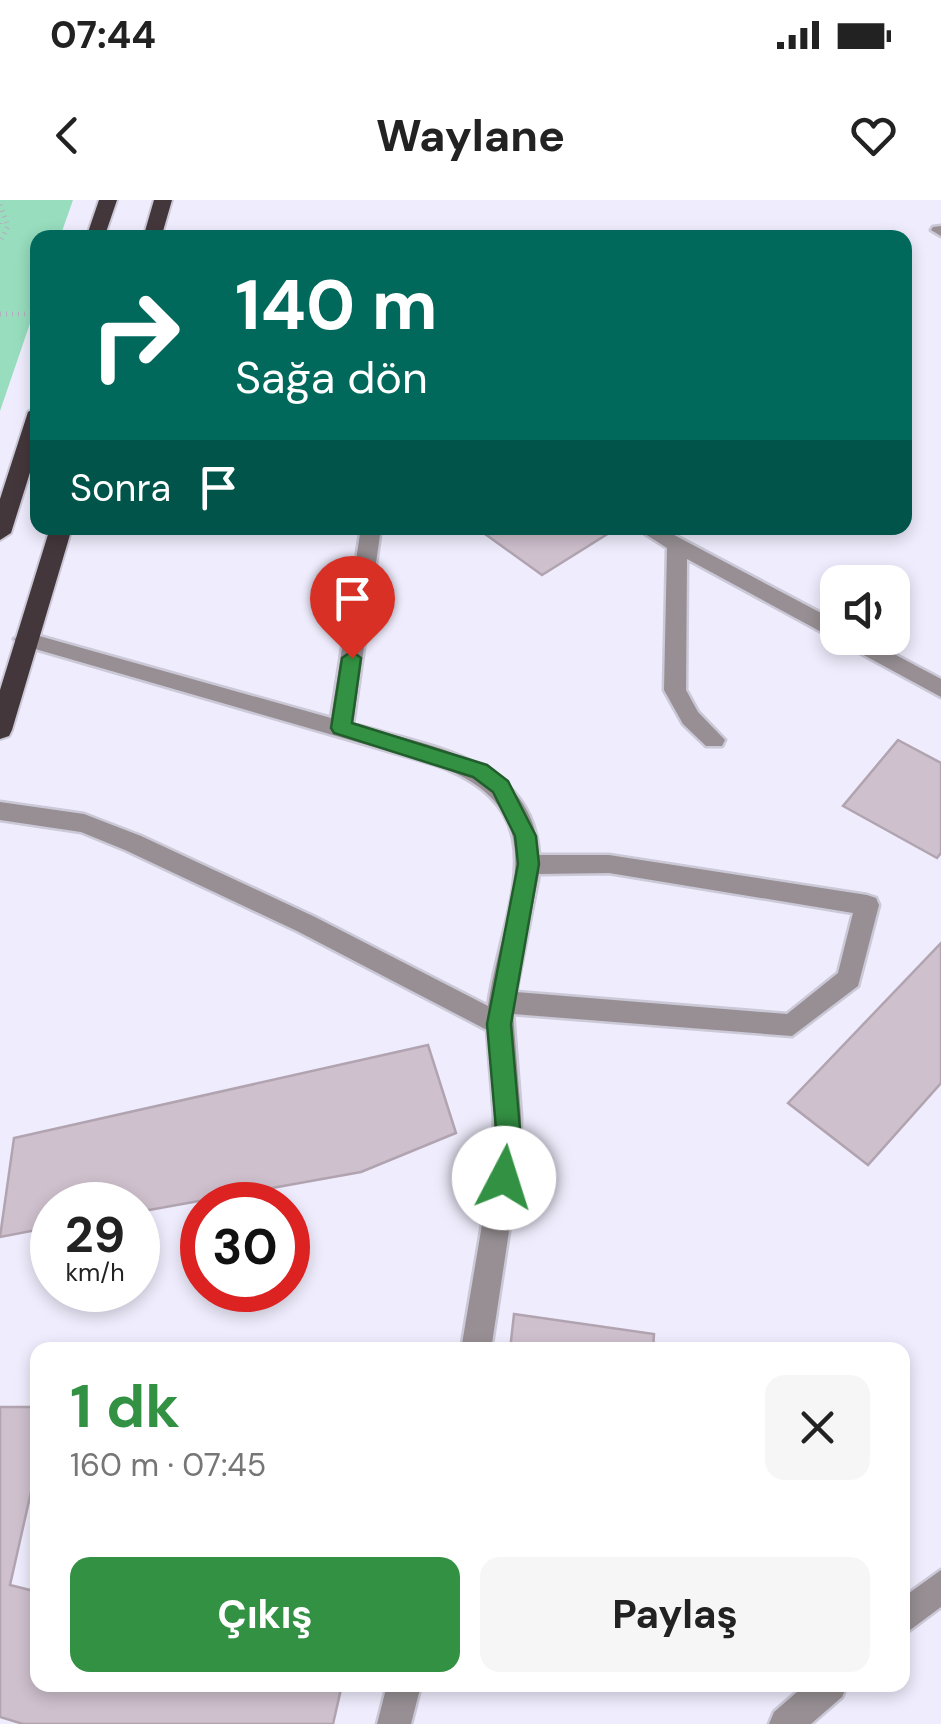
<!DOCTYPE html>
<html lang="tr">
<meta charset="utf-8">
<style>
:root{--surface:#fff;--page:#f6f6f6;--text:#222;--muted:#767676;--accent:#339143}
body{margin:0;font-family:"DM Sans",sans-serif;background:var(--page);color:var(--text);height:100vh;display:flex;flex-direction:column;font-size:38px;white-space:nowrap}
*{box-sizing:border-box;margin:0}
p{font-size:32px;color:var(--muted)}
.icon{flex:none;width:55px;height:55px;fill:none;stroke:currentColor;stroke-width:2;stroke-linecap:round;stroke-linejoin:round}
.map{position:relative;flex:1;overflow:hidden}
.details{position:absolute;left:30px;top:1142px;width:880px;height:350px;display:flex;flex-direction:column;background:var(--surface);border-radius:20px;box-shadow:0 5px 15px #0003}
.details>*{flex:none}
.top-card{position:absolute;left:30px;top:30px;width:882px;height:305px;border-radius:20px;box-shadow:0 5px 15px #0003;background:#00695c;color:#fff;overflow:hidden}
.buttons{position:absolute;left:820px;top:365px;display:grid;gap:20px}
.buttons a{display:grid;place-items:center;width:90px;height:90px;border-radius:20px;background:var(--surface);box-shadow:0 5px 15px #0003;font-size:50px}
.speed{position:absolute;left:30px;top:982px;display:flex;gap:20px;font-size:50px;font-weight:700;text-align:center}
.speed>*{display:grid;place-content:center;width:130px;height:130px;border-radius:50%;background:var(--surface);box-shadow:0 5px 15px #0003;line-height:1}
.speed small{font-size:25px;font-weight:400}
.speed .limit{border:15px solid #d22;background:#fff;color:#111}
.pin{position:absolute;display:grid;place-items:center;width:85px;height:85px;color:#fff;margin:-102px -42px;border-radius:50% 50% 50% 0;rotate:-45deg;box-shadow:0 0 10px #0007}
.pin .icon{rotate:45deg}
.me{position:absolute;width:110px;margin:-55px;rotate:5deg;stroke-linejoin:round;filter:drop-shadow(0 0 8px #0008)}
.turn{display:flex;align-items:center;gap:35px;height:210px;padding:0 40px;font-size:45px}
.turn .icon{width:130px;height:130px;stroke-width:2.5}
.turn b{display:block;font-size:70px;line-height:85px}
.then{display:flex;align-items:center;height:95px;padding:0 40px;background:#0003;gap:20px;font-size:38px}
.round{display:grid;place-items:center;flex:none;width:105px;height:105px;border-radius:20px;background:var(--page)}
.headline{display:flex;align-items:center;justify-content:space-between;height:170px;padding:0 40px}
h1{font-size:60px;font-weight:700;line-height:75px;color:var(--accent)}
.primary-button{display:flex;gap:20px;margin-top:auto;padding:20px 40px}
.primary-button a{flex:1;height:115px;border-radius:20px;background:var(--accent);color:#fff;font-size:40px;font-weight:700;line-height:115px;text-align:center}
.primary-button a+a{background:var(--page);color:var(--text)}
.status{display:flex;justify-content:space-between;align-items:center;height:70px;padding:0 50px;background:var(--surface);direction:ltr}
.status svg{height:28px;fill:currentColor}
header{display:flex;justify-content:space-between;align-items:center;height:130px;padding:0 40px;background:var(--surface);font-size:45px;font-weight:700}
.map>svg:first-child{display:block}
.green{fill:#97ddbe}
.building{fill:#cec0cd;stroke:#b1a4b0;stroke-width:2.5}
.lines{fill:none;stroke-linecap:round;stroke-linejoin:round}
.minor-casing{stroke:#cbc8d7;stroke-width:5}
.trunk-casing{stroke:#cbc8d7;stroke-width:4}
.path{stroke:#b1afbd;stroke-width:5;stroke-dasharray:1 5;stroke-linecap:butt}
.minor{fill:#978f93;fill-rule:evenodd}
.trunk{fill:#44373c;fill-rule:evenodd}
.route{fill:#339143;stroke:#215e2c;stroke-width:2.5}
</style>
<div class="status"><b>07:44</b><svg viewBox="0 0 49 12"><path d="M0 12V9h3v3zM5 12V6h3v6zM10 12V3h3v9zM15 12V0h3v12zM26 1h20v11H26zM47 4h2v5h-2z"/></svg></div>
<header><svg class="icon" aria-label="back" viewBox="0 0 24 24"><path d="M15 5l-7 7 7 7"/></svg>Waylane<svg class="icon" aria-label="heart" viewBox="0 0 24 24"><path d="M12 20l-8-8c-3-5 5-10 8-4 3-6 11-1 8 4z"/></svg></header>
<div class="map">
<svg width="941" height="1524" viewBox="0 0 941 1524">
<rect width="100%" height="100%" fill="#efecfd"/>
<path class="green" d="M0,0H73L60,37L38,38L37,103L0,211Z"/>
<path class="building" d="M497,328H617L542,375L485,334Z
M898,540L941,563V653L937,658L843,606Z
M941,743V883L868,965L788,903Z
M428,845L456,933L361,972L138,1012V1005H52V1027L0,1037L14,938Z
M514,1114L654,1134L653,1150H510Z
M0,1207H38V1261L10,1385L38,1392V1485H329L341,1489L333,1524H23L0,1517Z"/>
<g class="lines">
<defs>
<path id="minor" d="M941,26V36L931,30L933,27Z
M361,328H381L353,524C428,546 533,558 539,655H609L867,695L876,698L879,705L858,786L792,836L513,814L521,916L520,959L491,1150H461L493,959L494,916L487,830L297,731L125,650L81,632L0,620V602L84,614L141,636L315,717L488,806C502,706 565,610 433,564L18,444L14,439L25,432L331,518ZM609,673L853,713L838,773L787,814L516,792L539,674Z
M636,328H661L838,422V438H864L941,479V497L687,359L686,490L698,512L725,540L722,546H706L683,524L664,490L667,348Z
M941,1370V1407L902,1436V1398Z
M387,1485H421L411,1524H377Z
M805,1485H847L842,1497L811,1524H769L774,1512Z"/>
<path id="trunk" d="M99,0H117L104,38H86Z
M154,0H172L161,38H143Z
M38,206V247L11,333L0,340V299L28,212Z
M50,328H72L12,530L9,536L0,539V490Z"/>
</defs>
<use href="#minor" class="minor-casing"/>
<use href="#trunk" class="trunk-casing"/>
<path class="path" d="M0,5L8,26L0,42
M0,23V27
M0,114H38"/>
<use href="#minor" class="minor"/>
<use href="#trunk" class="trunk"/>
</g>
<path class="route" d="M352,451L361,458L352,523L487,565L508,581L536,636L539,664L511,824L520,929L513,987L504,990L495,987L491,978L496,929L487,824L518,664L515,636L493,592L473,577L334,533L331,528L342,458Z"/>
</svg>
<div class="buttons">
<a><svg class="icon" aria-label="sound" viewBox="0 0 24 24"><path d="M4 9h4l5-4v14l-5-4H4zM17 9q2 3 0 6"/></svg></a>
</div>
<div class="speed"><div>29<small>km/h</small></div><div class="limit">30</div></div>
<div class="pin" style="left:352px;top:458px;background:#d93025"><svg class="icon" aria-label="arrive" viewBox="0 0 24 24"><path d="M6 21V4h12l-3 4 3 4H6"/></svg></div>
<svg class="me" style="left:504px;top:978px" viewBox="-20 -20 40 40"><circle r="19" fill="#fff"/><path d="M0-13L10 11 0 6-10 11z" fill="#339143"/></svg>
<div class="top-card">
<div class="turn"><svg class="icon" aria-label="right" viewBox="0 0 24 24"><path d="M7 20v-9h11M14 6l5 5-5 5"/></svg><div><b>140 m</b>Sağa dön</div></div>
<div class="then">Sonra<svg class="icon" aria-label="arrive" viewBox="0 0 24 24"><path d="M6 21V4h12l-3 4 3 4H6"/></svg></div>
</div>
<section class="details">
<div class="headline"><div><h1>1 dk</h1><p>160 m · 07:45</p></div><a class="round"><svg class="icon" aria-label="close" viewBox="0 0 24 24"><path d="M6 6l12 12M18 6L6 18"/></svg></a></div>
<div class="primary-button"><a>Çıkış</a><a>Paylaş</a></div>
</section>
</div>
